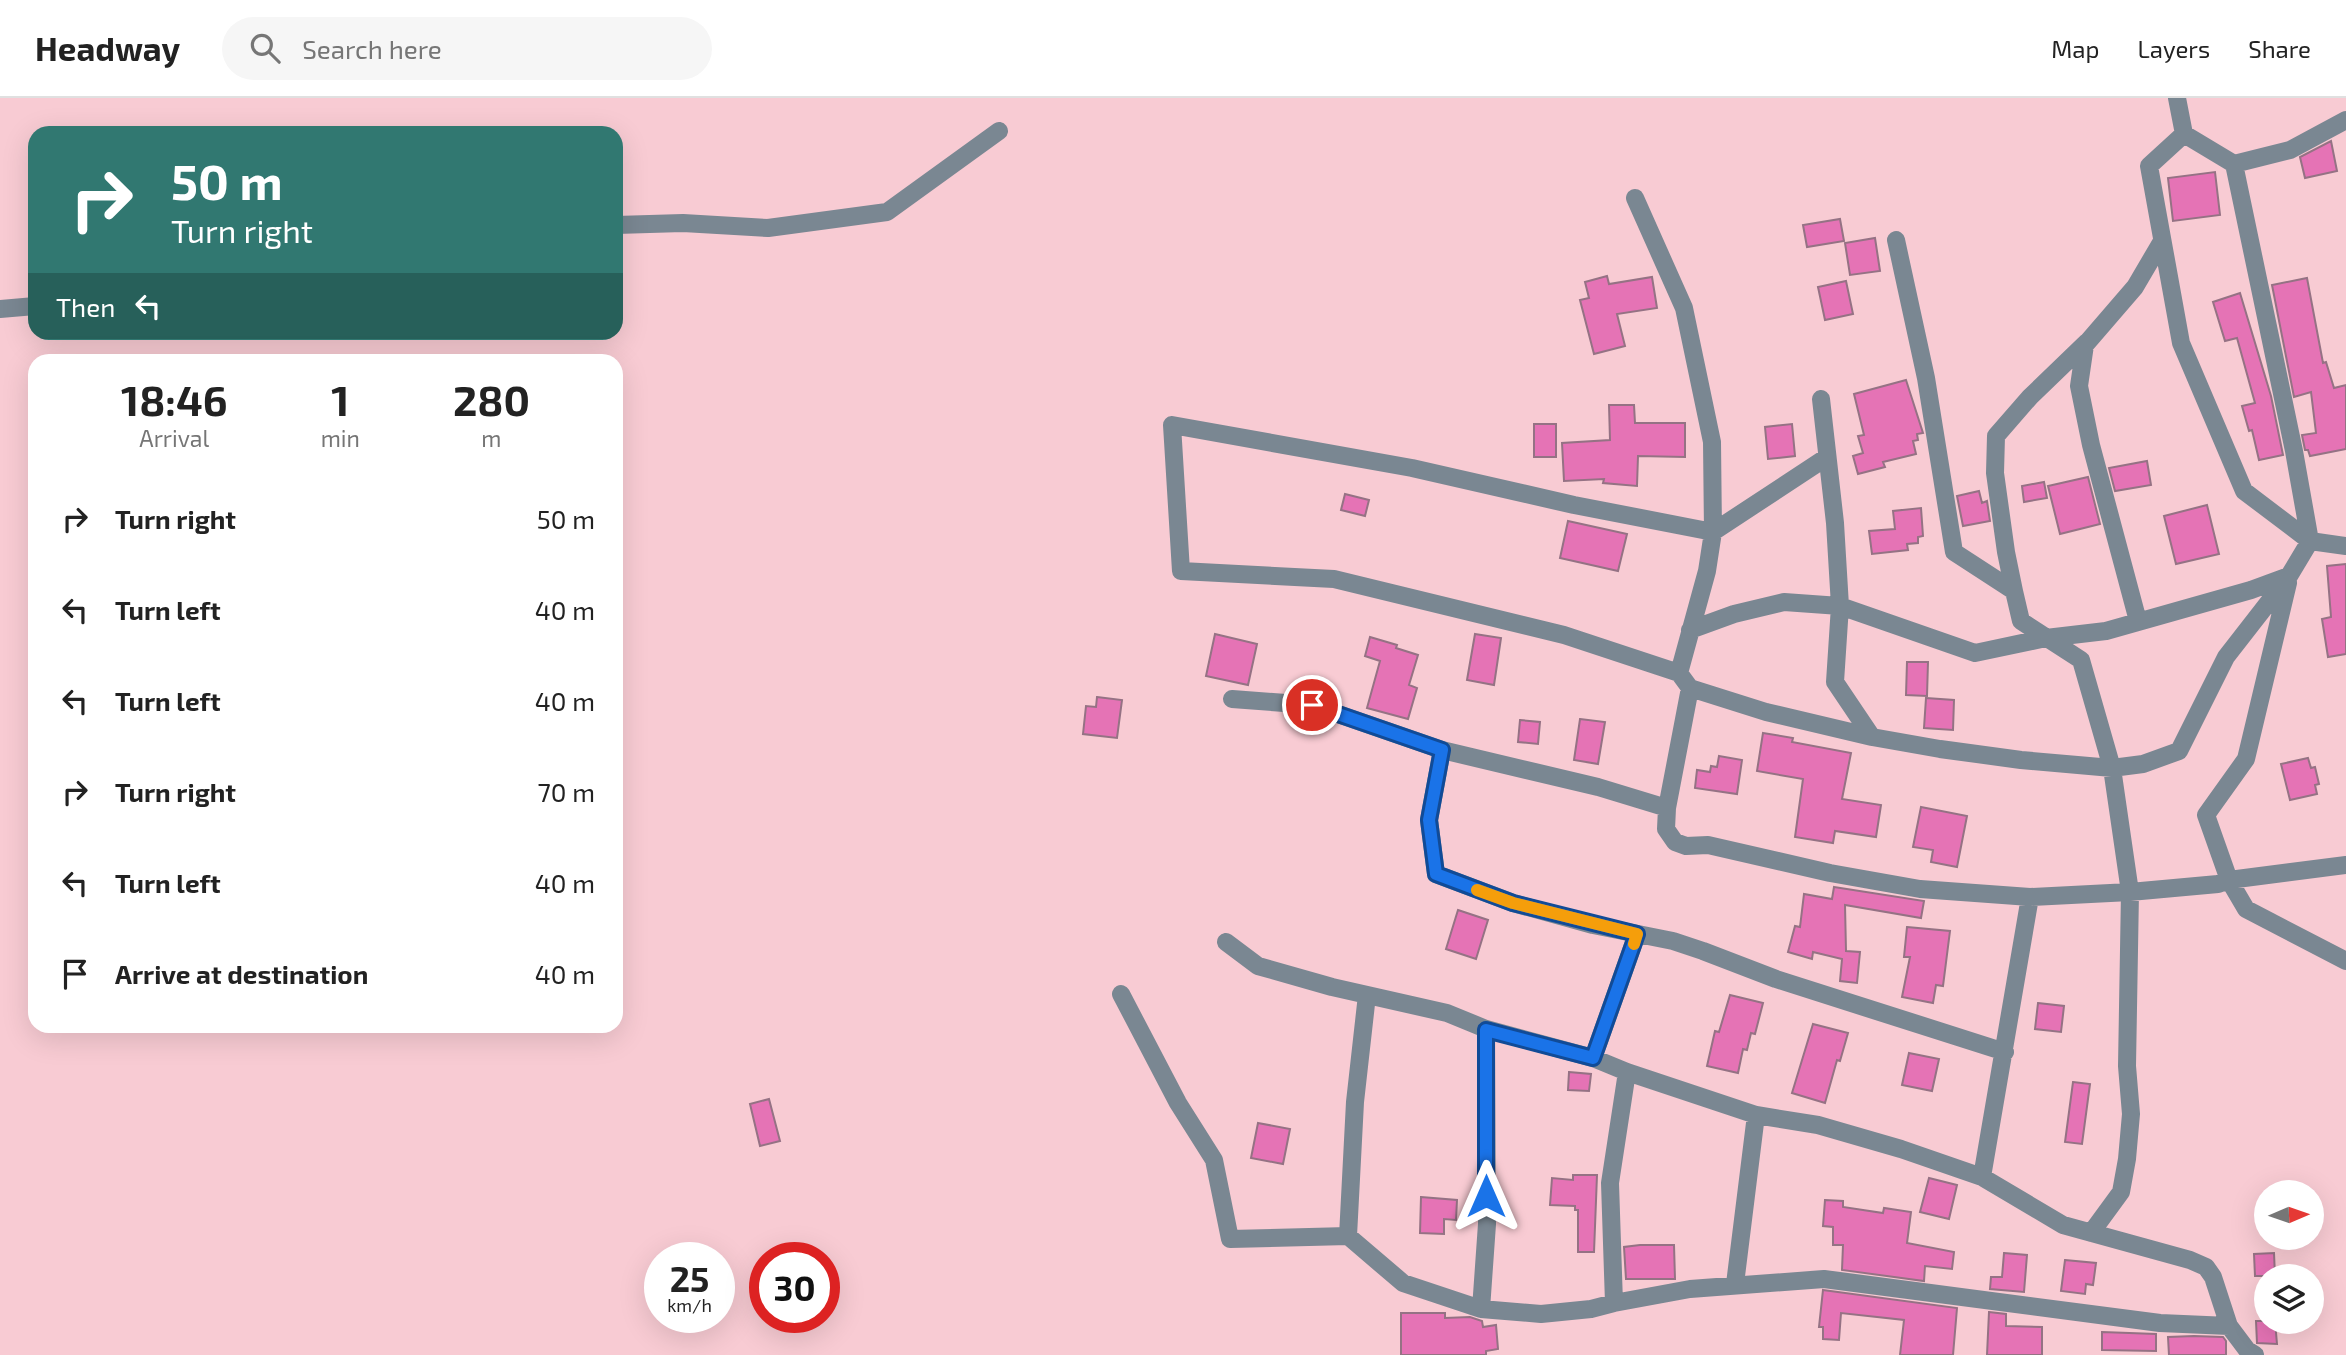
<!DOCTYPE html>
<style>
:root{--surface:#fff;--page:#f6f6f6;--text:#222;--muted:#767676;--line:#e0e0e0}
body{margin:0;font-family:"Exo 2",sans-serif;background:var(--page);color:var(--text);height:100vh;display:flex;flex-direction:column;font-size:26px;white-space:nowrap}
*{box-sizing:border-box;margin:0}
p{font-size:23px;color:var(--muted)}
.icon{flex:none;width:38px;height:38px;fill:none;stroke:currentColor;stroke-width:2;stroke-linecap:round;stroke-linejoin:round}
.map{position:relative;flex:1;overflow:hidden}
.panel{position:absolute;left:28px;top:256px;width:595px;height:679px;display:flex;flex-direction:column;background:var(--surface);border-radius:21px;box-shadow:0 7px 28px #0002}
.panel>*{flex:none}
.guide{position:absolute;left:28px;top:28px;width:595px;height:214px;border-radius:21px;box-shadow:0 7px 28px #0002;background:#317871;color:#fff;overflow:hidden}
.needle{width:46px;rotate:88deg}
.buttons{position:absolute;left:2254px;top:1082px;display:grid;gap:14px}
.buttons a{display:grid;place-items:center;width:70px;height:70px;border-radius:50%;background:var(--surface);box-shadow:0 7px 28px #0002;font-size:35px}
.speed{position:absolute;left:644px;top:1144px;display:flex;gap:14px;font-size:35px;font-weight:700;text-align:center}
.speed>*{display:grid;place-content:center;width:91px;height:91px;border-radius:50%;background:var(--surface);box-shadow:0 7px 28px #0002;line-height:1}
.speed small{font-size:18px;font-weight:400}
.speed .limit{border:10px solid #d22;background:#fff;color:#111}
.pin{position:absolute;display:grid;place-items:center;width:60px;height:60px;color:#fff;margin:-30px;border:4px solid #fff;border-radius:50%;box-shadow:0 2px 7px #0007}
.me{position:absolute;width:77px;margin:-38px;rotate:0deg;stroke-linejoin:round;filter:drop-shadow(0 0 5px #0008)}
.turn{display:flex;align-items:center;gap:24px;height:147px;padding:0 28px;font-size:32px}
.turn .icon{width:91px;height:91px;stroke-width:2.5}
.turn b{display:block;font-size:49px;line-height:60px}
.then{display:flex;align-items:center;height:66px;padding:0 28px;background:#0003;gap:14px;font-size:26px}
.eta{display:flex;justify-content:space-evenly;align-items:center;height:119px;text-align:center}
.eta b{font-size:42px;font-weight:700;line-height:49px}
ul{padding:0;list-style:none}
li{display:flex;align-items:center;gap:21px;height:91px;padding:0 28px}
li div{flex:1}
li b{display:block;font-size:26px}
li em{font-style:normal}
header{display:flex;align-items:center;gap:42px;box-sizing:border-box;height:98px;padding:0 35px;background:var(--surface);border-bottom:2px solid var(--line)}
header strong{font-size:33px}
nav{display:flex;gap:38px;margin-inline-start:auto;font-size:24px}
.search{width:490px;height:63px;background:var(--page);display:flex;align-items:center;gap:18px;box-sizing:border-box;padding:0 24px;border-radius:38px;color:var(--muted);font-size:26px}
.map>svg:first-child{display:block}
.building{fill:#e573b5;stroke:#957284;stroke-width:2}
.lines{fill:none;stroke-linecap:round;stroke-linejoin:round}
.street{stroke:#7a8792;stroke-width:18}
.route-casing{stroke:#114b97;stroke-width:18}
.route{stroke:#1a73e8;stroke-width:12}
.slow{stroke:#f59e0b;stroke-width:12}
</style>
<header>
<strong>Headway</strong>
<div class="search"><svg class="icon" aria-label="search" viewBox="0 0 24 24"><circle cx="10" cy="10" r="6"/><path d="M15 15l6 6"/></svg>Search here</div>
<nav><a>Map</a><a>Layers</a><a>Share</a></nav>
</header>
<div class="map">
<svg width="2346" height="1257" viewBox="0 0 2346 1257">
<rect width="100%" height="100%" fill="#f8cbd3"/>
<path class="building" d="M2331,43L2337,73L2305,80L2300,59Z
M2215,74L2220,117L2173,123L2168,80Z
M1840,121L1844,143L1807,149L1803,127Z
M1875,140L1880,173L1850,177L1845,145Z
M1607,178L1609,186L1652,179L1657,210L1617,216L1625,248L1594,256L1580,202L1589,200L1585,184Z
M2307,180L2323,265L2326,264L2334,290L2346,287V351L2310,358L2308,352H2305L2302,337L2316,335L2311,294L2294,299L2272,187Z
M1846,183L1853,216L1825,222L1818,189Z
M2240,195L2271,298L2283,357L2259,362L2252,332L2249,333L2242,308L2255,305L2237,240L2225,243L2213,204Z
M1906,282L1923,335L1917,336L1918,342L1913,343L1916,356L1883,364L1885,369L1858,376L1853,358L1863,355L1858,338L1864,337L1854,296Z
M1609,307H1634L1635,325H1685V359L1638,358L1637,388L1603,385L1604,381L1564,383L1562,345L1610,342Z
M1534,326H1556V359H1534Z
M1792,326L1795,358L1768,361L1765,329Z
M2147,363L2151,387L2115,393L2109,370Z
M2088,379L2100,426L2060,436L2048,388Z
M2044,384L2047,400L2024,404L2022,388Z
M1979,393L1982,405L1987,403L1990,423L1963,428L1957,398Z
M1345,396L1369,402L1365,418L1341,412Z
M2207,407L2219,456L2176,466L2164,418Z
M1921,410L1923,438L1918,439V445L1907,446L1908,452L1872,456L1869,433L1895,431L1893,413Z
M1568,423L1627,436L1618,473L1560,460Z
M2346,466V556L2328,559L2322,521L2331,519L2327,468Z
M1215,536L1257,546L1248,587L1206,578Z
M1475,536L1501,540L1494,587L1467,582Z
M1370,539L1397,547L1396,550L1418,557L1409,587L1417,590L1408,621L1367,610L1380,563L1365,558Z
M1907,564H1928L1927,598L1906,597Z
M1097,599L1122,602L1117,640L1083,636L1086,608L1096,609Z
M1926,600L1954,602L1953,632L1924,630Z
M1580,621L1605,624L1598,666L1574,662Z
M1520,622L1540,624L1538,646L1518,644Z
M1763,635L1793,640L1792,644L1851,655L1842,701L1881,707L1876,739L1835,733L1833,745L1795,739L1803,681L1757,673Z
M1719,658L1742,662L1737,696L1695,690L1697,672L1710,674L1711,668L1717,669Z
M2308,660L2311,670L2315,669L2319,686L2315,687L2317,696L2290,702L2281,666Z
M1921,709L1967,718L1957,769L1931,764L1933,752L1913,749Z
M1834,789L1924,803L1921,820L1845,807L1846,853L1860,854L1857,885L1840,883L1842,861L1813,854L1812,861L1788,854L1795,828L1800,829L1804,796L1832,801Z
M1458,812L1488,822L1476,861L1446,851Z
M1907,829L1950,833L1943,888L1936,887L1933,905L1902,899L1910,859H1904Z
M1730,897L1763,905L1755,936L1751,935L1747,952L1743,951L1738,975L1707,968L1715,933L1719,934Z
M2038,905L2064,908L2061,934L2035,931Z
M1813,926L1848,935L1840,963L1837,962L1825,1005L1792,995Z
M1909,955L1939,961L1932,993L1902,987Z
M1569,974L1591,976L1589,993L1568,992Z
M2073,984L2090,986L2082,1046L2065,1044Z
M769,1001L780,1043L760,1048L750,1006Z
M1258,1025L1290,1031L1283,1066L1251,1060Z
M1573,1077H1597L1594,1154H1578V1112H1575V1108L1550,1107L1552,1080L1573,1082Z
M1929,1080L1957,1087L1949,1121L1920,1114Z
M1421,1099L1457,1102L1456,1122L1444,1121V1136L1420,1135Z
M1825,1102L1843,1103V1109L1883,1115L1884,1110L1911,1114L1907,1145L1954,1154L1952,1171L1925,1168L1924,1183L1842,1172L1843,1147H1833V1129L1823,1128Z
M1640,1147H1674L1675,1181H1626L1624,1149Z
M2004,1155L2027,1157L2024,1194L1990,1191L1991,1179H2002Z
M2274,1155L2275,1178H2255L2254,1156Z
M2065,1162L2096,1165L2093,1187L2086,1186L2085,1196L2061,1193Z
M1823,1192L1957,1210L1953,1257H1900L1904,1222L1841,1215L1839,1242L1823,1241V1229H1819Z
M1989,1214L2006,1216V1228L2042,1229V1257H1987Z
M1401,1215H1445V1220L1470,1219L1482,1223L1483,1229L1496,1227L1498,1251L1486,1253V1257H1401Z
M2256,1223H2275L2277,1246L2257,1245Z
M2102,1234L2156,1236V1253L2102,1252Z
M2194,1238L2223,1239L2226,1243V1257H2169L2168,1239Z"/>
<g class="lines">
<path class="street" d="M2184,36L2149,68L2181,245L2244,393L2310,443L2346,448
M2234,66L2290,52L2346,22
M1635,100L1684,210L1712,344L1713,434L1707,473L1679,575L1690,590L1766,614L1872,639L1940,651L2021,662L2112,670L2143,666L2179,653L2226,559L2289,478L2310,443L2294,353L2234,66L2184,36L2177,0
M616,127L683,125L768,130L887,114L999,33
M1896,142L1926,280L1954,454L2014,493L2021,523L2081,562L2112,670L2130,794L2127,968L2131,1016L2127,1061L2121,1094L2091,1135
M0,211L35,208
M1821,301L1835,425L1840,508L1835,584L1872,639
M2288,485L2246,661L2206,717L2229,782L2246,811L2346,863
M2014,493L2006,454L1995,375L1996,338L2030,299L2087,244
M2138,523L2091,347L2079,288L2085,247L2135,189L2162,143
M1690,532L1734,516L1784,504L1840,508L1975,555L2046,540L2106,533L2251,492L2289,478
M1679,575L1564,537L1334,481L1181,473L1172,327L1412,370L1574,407L1713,434L1827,359
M1232,601L1312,607L1442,652L1598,689L1667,710L1666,731L1675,744L1686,748L1708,747L1830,775L1920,791L2030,799L2130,794L2218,786L2229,782L2346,767
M1442,652L1429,722L1436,776L1513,805L1593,827L1673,843L1703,853L1776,881L2005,954
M1667,710L1690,590
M1226,844L1258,868L1332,889L1447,915L1486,931L1593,960L1627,974L1756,1017L1818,1027L1901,1051L1982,1079L2063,1127L2190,1162L2206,1169L2213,1179L2229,1228L2247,1252L2255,1257
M1121,896L1178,1005L1214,1062L1230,1141L1348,1138
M1367,897L1355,1004L1348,1138L1403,1185L1481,1211
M1486,931L1487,1126L1481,1211L1541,1216L1591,1211L1614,1205L1690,1191L1824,1181L2160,1225L2229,1228
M1593,960L1637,836
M1982,1079L2030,799
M1735,1186L1756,1017
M1614,1205L1610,1085L1627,974"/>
</g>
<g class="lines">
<defs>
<path id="route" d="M1312,607L1442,652L1429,722L1436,776L1513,805L1637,836L1593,960L1486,932V1098"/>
</defs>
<use href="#route" class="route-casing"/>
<use href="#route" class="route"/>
<path class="slow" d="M1477,792L1513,805L1637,836L1634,846"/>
</g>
</svg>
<div class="buttons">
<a><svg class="needle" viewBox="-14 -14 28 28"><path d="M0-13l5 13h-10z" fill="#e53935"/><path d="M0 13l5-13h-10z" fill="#767676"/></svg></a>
<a><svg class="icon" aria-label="layers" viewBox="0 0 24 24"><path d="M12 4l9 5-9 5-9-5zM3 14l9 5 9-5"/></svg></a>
</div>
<div class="speed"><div>25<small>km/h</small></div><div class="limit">30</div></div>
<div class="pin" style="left:1312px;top:607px;background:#d93025"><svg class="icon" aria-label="arrive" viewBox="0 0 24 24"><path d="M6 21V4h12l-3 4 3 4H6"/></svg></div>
<svg class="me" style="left:1486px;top:1098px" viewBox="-20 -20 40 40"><path d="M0-17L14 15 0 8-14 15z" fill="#1a73e8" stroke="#fff" stroke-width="4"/></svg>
<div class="guide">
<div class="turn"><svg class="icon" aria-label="right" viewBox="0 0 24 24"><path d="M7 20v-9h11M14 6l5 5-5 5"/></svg><div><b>50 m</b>Turn right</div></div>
<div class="then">Then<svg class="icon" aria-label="left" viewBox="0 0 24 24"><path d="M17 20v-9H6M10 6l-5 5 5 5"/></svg></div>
</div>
<section class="panel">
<div class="eta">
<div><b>18:46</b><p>Arrival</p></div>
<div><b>1</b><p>min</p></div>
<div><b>280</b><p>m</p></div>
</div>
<ul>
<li><svg class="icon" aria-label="right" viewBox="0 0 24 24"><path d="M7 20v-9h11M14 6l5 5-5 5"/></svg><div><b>Turn right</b></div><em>50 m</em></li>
<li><svg class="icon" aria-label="left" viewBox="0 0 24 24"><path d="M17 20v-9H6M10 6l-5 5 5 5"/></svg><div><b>Turn left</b></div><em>40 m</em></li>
<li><svg class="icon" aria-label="left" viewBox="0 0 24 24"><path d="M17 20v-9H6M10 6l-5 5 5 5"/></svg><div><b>Turn left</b></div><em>40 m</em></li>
<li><svg class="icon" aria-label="right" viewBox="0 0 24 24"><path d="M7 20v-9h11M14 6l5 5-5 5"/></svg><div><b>Turn right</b></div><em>70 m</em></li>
<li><svg class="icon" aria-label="left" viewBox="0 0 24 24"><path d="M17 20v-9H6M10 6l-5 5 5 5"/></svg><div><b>Turn left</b></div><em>40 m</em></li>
<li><svg class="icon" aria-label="arrive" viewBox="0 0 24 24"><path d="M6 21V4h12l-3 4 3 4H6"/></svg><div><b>Arrive at destination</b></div><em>40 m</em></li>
</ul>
</section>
</div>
